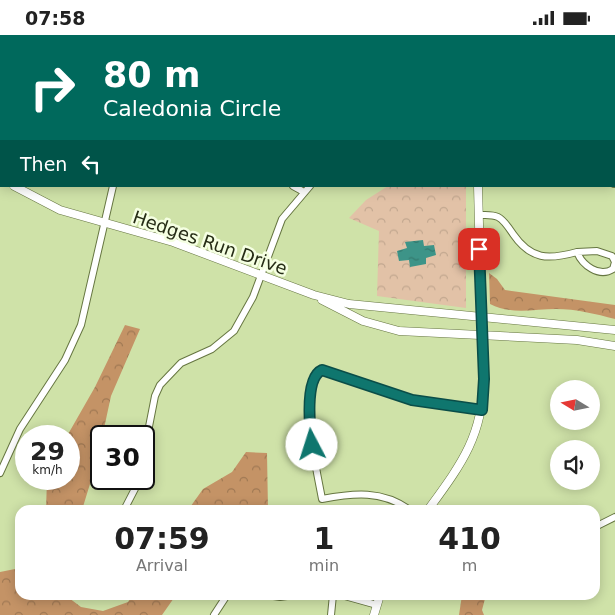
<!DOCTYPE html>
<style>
:root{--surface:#fff;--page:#f6f6f6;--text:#222;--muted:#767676}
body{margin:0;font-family:"DejaVu Sans",sans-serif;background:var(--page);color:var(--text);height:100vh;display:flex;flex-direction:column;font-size:19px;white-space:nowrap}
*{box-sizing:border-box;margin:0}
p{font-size:16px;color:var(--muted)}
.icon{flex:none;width:28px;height:28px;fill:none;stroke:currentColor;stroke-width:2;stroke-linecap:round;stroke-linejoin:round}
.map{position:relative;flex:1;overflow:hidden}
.drawer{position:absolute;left:15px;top:470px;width:585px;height:95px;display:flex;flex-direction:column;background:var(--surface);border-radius:15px;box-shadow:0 2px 12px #0003}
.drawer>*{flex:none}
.hud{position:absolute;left:0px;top:0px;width:615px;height:152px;box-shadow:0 2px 12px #0003;background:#00695c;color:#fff;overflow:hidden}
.needle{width:32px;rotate:280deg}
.buttons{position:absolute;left:550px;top:345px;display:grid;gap:10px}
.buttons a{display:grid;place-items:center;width:50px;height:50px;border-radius:50%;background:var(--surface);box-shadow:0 2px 12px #0003;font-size:25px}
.speed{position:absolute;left:15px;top:390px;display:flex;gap:10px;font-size:25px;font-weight:700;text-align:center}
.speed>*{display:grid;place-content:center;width:65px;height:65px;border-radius:50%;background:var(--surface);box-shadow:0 2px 12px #0003;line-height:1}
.speed small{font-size:12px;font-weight:400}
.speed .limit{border:2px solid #111;border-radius:8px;background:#fff;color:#111}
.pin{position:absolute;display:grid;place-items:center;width:42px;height:42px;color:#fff;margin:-21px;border-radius:10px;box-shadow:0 2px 8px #0006}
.me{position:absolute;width:55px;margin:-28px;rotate:355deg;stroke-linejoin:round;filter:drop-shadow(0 0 4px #0008)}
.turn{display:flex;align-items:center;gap:18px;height:105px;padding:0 20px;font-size:22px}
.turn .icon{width:65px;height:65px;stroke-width:2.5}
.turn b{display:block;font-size:35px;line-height:42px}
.then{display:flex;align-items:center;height:48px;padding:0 20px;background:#0003;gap:10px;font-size:19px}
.eta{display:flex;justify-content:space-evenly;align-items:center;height:85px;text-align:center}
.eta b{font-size:30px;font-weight:800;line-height:35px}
.status{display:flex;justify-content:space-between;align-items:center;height:35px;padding:0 25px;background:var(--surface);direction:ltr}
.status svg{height:14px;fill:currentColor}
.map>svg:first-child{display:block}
.forest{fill:url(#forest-crowns)}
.park{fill:url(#park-crowns)}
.water{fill:url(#water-ripples)}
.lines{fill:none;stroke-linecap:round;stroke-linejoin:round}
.minor-casing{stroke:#667641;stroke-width:8}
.tertiary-casing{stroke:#667641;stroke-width:9}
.minor{stroke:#fff;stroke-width:6}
.tertiary{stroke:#fff;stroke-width:8}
.route-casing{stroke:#0a4d48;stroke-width:12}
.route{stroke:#0f766e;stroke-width:9}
.labels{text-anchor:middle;stroke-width:5;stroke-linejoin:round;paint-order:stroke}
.street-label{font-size:18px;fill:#262d16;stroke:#f5ffe2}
</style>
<div class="status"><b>07:58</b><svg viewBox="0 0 49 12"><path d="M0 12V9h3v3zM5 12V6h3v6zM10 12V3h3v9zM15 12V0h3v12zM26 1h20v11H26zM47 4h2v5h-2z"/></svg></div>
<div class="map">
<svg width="615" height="580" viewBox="0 0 615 580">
<defs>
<pattern id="forest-crowns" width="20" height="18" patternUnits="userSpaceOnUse" patternTransform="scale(1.25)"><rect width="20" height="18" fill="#c49366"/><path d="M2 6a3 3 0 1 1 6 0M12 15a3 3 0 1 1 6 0" fill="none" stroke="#9f7853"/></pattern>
<pattern id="park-crowns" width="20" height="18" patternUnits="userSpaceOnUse" patternTransform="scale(1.25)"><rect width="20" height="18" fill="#e2c2a7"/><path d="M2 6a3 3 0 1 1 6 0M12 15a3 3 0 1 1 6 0" fill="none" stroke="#c2a78f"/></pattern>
<pattern id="water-ripples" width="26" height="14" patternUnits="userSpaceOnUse" patternTransform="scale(1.25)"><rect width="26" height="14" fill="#3d9488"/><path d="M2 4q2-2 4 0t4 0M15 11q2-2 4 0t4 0" fill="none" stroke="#33796e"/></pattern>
</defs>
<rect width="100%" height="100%" fill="#cfe2a8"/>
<path class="forest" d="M489,238L497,244L505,255L615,270V284C596,279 576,274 556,274C534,274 511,280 490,269Z
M125,290L140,294L111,361L97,426L82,475H46L47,444H69L67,401L95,352Z
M246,417L267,418L268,475H188L203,454L232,437Z
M20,533V560H65L81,572L103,576L128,567L133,560H176L162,580H0V537Z
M462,560H486L482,575L484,580H459Z"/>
<path class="park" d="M388,151H466V273L377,261L379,196L349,183L366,165Z"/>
<path class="water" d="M423,205L424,211L434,210L436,220L426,223V229L410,232L409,225L399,226L397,216L407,213L405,207Z"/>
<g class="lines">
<defs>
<path id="minor" d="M532,0V1
M607,0L611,1
M614,128H615
M614,149H615
M293,151L304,157
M479,180C485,180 492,179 498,182C504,185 509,193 513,199C531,225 548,225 577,217
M597,216L612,221L615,227L613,234C599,243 582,230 577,217Z
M144,417L155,361L160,350L181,328L212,314L234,296L253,262L282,184L310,151
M0,438L20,394L65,325L81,290L113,151
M124,475L140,444
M410,475C382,455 354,458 322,464C316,431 301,371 315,340L326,335L411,365L482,375
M595,492L615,482
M267,560L280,562L294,560
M341,560L377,570
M214,580L227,560
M331,580L333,560"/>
<path id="tertiary" d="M475,0V1
M0,142L1,143
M14,151L60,175L173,207L314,260L349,269L615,295
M322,265L363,286L399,296L577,305L615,311
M428,475C460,431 484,400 483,344L478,151
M374,580L380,560"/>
</defs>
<use href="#minor" class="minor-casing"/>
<use href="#tertiary" class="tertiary-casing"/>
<use href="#minor" class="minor"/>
<use href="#tertiary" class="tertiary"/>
</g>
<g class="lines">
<defs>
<path id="route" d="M312,410C310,394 304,343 322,335L412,365L482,375L484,344L479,214"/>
</defs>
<use href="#route" class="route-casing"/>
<use href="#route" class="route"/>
</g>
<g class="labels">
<g class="street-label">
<text transform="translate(210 208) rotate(19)" y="6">Hedges Run Drive</text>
</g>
</g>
</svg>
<div class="buttons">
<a><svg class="needle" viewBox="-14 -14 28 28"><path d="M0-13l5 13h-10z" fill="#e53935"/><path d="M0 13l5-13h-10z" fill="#767676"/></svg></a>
<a><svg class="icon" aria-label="sound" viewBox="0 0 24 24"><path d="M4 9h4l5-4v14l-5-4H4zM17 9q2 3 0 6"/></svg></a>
</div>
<div class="speed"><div>29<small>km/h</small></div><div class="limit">30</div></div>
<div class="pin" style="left:479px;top:214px;background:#d93025"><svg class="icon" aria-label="arrive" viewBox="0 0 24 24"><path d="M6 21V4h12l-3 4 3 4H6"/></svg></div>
<svg class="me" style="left:312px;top:410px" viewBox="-20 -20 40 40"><circle r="19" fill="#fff"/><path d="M0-13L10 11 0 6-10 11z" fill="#0f766e"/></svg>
<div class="hud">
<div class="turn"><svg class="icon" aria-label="right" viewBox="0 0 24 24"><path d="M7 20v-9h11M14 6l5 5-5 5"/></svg><div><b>80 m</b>Caledonia Circle</div></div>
<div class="then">Then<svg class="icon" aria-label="left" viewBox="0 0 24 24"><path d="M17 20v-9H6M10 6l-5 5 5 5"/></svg></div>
</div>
<section class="drawer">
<div class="eta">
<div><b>07:59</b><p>Arrival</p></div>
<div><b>1</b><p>min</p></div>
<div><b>410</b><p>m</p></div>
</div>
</section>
</div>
